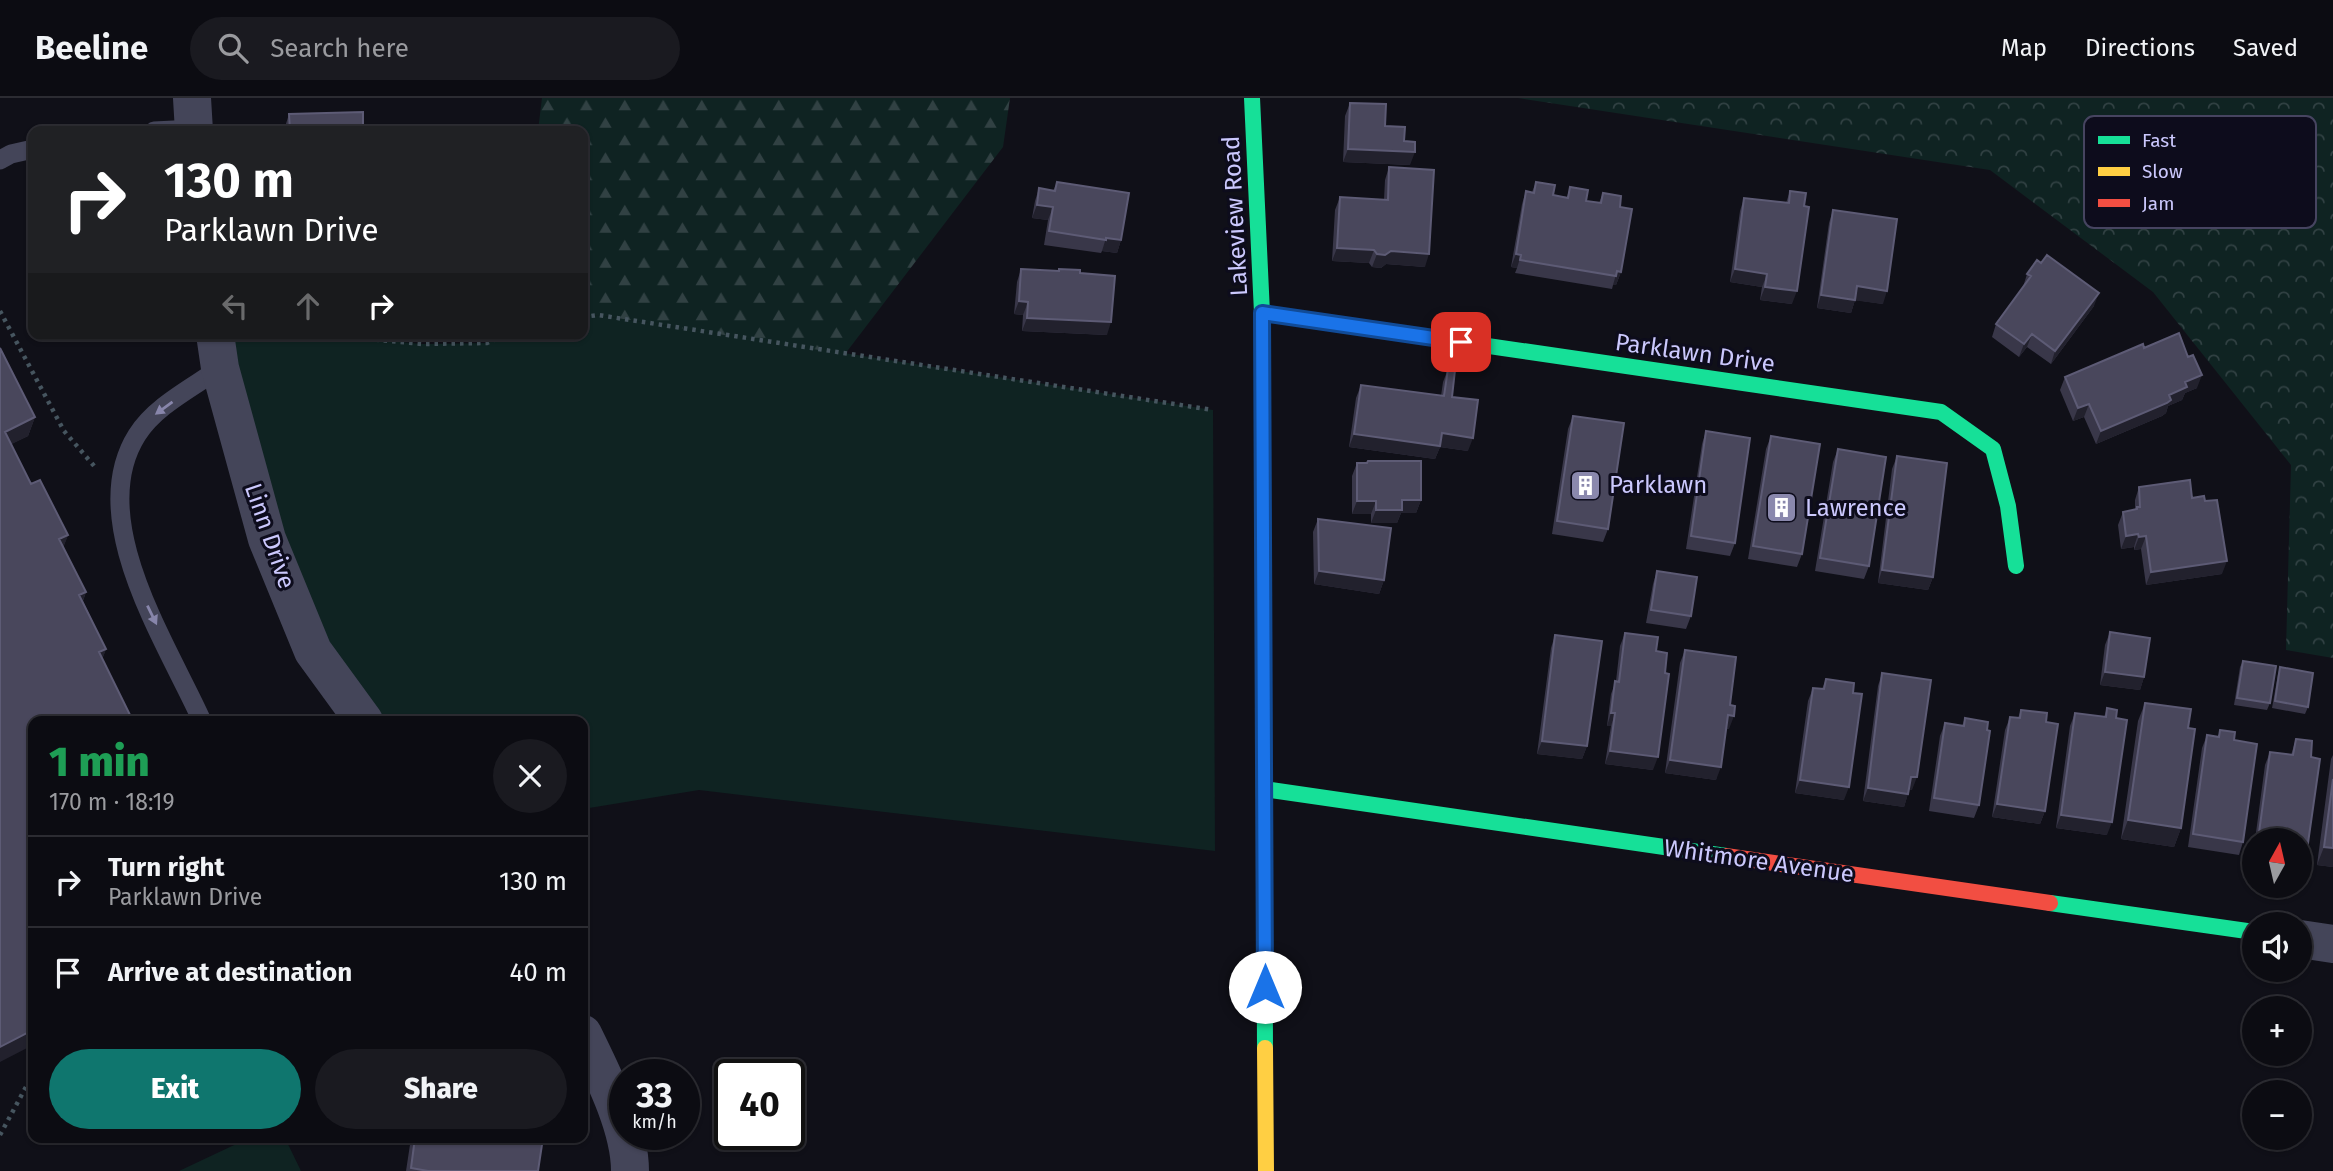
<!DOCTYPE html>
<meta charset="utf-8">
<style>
:root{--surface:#0c0c12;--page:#1a1a20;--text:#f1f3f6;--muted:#9a9b9f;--line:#2c2c32;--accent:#0f766e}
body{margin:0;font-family:"Fira Sans",sans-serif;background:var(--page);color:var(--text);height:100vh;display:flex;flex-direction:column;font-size:26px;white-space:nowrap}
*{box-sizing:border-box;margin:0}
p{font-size:23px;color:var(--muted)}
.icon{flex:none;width:38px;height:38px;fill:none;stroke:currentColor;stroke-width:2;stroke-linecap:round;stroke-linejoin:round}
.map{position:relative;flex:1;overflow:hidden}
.panel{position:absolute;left:28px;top:618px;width:560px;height:427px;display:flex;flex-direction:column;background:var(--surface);border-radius:14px;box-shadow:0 2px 5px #0004,0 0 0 2px var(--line)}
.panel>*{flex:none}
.banner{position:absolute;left:28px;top:28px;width:560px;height:214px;border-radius:14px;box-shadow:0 2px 5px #0004,0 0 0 2px var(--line);background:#202124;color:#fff;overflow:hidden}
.needle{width:46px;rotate:8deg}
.controls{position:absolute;left:2242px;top:730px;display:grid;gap:14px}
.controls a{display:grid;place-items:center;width:70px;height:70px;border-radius:50%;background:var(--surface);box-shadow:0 2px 5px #0004,0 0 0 2px var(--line);font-size:35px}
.speed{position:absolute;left:609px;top:961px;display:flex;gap:14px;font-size:35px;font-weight:700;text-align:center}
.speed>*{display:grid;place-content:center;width:91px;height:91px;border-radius:50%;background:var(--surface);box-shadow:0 2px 5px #0004,0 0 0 2px var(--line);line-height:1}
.speed small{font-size:18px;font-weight:400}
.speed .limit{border:4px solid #111;border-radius:10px;background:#fff;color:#111}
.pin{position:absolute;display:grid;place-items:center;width:60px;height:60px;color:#fff;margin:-30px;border-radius:14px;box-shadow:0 4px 10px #0006}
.me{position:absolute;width:77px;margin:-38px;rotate:0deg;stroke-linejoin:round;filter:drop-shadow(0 0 5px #0008)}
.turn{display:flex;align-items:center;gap:24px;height:147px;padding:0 21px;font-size:32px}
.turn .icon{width:91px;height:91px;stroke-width:2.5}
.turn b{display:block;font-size:49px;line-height:60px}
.lanes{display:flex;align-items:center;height:66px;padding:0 21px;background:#0003;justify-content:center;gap:35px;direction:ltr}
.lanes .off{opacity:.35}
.round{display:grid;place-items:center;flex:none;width:74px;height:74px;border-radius:37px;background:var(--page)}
.summary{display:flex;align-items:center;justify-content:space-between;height:119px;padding:0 21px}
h1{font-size:42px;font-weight:800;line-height:52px;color:#1e9e55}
.primary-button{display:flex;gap:14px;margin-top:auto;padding:14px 21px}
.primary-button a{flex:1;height:80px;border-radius:42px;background:var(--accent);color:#fff;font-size:28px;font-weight:800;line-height:80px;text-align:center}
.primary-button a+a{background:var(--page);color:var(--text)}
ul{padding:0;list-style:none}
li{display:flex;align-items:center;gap:21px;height:91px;padding:0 21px;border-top:2px solid var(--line)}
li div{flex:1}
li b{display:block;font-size:26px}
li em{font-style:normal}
header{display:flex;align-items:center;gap:42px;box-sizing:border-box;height:98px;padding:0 35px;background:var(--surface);border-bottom:2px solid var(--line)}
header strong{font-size:33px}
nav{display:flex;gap:38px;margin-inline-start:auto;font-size:24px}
.search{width:490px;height:63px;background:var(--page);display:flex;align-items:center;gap:18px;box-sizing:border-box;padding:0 24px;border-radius:38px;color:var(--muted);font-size:26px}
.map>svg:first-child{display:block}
.green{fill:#0f2322}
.forest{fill:url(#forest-firs)}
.park{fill:url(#park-crowns)}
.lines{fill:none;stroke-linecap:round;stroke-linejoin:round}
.path{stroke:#46555f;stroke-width:4.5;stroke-dasharray:3.5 5;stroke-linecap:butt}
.lane{stroke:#444559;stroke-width:19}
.street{stroke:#444559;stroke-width:38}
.fast{stroke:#16e098;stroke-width:16}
.slow{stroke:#ffcf43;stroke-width:16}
.jam{stroke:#f24e42;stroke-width:16}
.wall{fill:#393749}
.shaded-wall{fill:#22212d}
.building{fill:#49475c;stroke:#5d5b75;stroke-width:2}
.oneway{fill:#8886ab}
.route-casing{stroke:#114b97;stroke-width:18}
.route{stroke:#1a73e8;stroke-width:12}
.labels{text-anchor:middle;stroke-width:6;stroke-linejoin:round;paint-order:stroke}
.street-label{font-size:24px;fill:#cbc8fd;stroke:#0d0c1c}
.poi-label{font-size:24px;fill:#cbc8fd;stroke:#0d0c1c;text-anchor:start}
.key{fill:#0d0c1c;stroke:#464460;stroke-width:2}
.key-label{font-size:19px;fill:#cbc8fd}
</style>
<header>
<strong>Beeline</strong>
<div class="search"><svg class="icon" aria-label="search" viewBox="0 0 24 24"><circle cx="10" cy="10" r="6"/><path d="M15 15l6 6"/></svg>Search here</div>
<nav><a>Map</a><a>Directions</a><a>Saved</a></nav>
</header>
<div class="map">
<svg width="2333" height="1073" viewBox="0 0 2333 1073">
<defs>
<pattern id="forest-firs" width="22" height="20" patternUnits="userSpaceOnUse" patternTransform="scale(1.75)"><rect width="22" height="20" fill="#0f2322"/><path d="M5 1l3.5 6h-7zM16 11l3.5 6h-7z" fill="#314143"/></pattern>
<pattern id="park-crowns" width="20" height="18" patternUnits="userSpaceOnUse" patternTransform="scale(1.75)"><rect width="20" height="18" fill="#0f2322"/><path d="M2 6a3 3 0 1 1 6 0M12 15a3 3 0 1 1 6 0" fill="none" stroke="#314143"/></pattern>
</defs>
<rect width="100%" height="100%" fill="#101018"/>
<path class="green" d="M598,217L1213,312L1215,753L699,692L583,711V623H364L313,553L215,236H316L422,246L486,245L508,236H583V219Z
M249,1040H285L301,1073H179Z"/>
<path class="forest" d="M542,0H1010L1003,49L845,256L598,217L583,219V33H538Z"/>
<path class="park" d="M1518,0H2333V560L2286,552L2291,367L2153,194L1990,72Z"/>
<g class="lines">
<path class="path" d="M0,213L64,333L95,369
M583,219L598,217L1213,312
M316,236L422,246L487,245L508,236
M0,1037L33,976"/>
<path class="lane" d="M154,33L194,31
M0,62L11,56L33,51
M202,623C167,545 84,421 137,337C155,308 192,290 220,270"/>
<path class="street" d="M192,0L194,33
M215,236L220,270L267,441L313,553L364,623
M2300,841L2333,846
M583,936C602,975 630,1029 630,1073"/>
<path class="fast" d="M1252,0L1262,215L1265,950
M1262,215L1941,314L1993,351L2008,408L2016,468
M1264,691L1726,758
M2050,805L2254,834"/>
<path class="slow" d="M1265,950L1266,1073"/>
<path class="jam" d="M1726,758L2050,805"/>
</g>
<path class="wall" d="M1350,5L1385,28L1404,43L1410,67L1343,64L1345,18Z
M289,16L363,33H285V29Z
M1389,69L1425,169L1386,166L1381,170L1372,169L1369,165L1332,163L1335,112L1340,99L1384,102L1385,82Z
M1057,84L1121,142L1117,155L1102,153L1101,155L1044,147L1048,122L1032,120L1035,103L1039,90L1053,93Z
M1536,84L1553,97L1567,99L1570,89L1586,103L1599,105L1603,95L1620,109L1621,174L1616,187H1613L1612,191L1515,175L1517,170L1511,169L1522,106L1526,93L1532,94Z
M1790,93L1792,206L1760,202L1762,189L1730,184L1740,113L1744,100L1786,105Z
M1833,112L1883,206L1855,202L1851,215L1817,210L1829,125Z
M1021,171L1058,173L1059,171L1080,175L1107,237L1022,233L1023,217L1014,216L1017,184Z
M2027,176L2094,208L2051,266L2027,249L2019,259L1992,239L1996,226L2023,189Z
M0,250L35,319L28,338L11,346L31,386L68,437L63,449L86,494L83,503L106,551L102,561L33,623V957L29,949Z
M2144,250L2197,290L2185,295L2182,302L2168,308L2166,315L2162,318L2096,346L2084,319L2073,323L2060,292L2065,279Z
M1448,271L1452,299L1468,353L1440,349L1435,361L1349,349L1356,300L1361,287L1441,298L1443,284Z
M1573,318L1608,431L1603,444L1552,436L1568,331Z
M1706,333L1735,445L1730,458L1686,451L1702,346Z
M1771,338L1802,456L1797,469L1748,461L1766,351Z
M1838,351L1869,468L1864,481L1815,473L1833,364Z
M1897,358L1933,479L1928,492L1878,485L1892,371Z
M1357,365L1421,402L1416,415H1401L1397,425H1371V416H1352V378Z
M2139,389L2192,400L2222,476L2146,487L2141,451L2134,452V449L2121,451L2118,427L2123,414L2135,412V402Z
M1318,421L1384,482L1379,496L1314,486L1313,434Z
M1657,473L1691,518L1686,531L1646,525L1653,486Z
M2110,534L2144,579L2140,592L2100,587L2105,547Z
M1625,535L1656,553L1653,672L1605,666L1611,628H1607L1611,596L1616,583L1620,548Z
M1555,537L1587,648L1582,661L1537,656L1551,550Z
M1685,552L1730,607L1729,631H1726L1716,682L1665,675L1680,565Z
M2243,563L2270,605L2267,612L2234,607L2240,569Z
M2280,569L2308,609L2305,616L2272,610L2278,576Z
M1882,575L1912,692H1909L1904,709L1863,703L1878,588Z
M1826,581L1844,702L1795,695L1808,603L1813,590L1822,591Z
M2145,605L2188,630L2181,730L2174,749L2121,741L2138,623Z
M2107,610V737L2056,730L2070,628L2075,615L2104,619Z
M2021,612L2046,624L2045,713L2040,726L1992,719L2005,632L2010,619L2018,620Z
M1965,620L1979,707L1974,720L1929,713L1940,638L1945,625L1962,628Z
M2220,632L2234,642L2243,744L2239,757L2188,749L2202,650L2207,637L2218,639Z
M2296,641L2307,752L2302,765L2300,742H2255L2265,667L2270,654L2291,657Z
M2333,657V769L2317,767L2331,661Z
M411,1040H543L538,1073H406Z"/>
<path class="shaded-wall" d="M1348,51L1415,54L1410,67L1343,64Z
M1037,107L1053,109L1048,122L1032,120Z
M1106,140L1121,142L1117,155L1102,153Z
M1337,150L1374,152L1369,165L1332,163Z
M1391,153L1429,156L1425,169L1386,166L1381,170L1372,169L1377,156Z
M1516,156L1521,157L1517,170L1511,169Z
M1735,171L1767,176L1762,189L1730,184Z
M1617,173L1621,174L1616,187H1613Z
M1857,188L1887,193L1883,206L1852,202Z
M1765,189L1797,193L1792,206L1760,202Z
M2099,195L2094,208L2051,266L2055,253Z
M1821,197L1855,202L1851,215L1817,210Z
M1019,203L1028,204L1023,217L1014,216Z
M1027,220L1111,224L1107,237L1022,233Z
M2032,236L2027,249L2019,259L2024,246Z
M2202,277L2197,290L2185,295L2182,302L2168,308L2166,315L2162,318L2096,346L2101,333L2169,297L2185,284Z
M2089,306L2084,319L2073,323L2078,310Z
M35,319L28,338L0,352L5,334Z
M1442,335L1473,340L1468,353L1440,349L1435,361L1349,349L1354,336Z
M1402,402H1421L1416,415H1401L1397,425H1371L1376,412Z
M1357,403H1376L1371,416H1352Z
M2138,436L2134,449L2121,451L2126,438Z
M68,437L61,456L59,441Z
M2146,438L2141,451L2134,452L2139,439Z
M2227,463L2222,476L2146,487L2151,474Z
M1882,472L1933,479L1928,492L1878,485Z
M1319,473L1384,482L1379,496L1314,486Z
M86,494L79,513V497Z
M106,551L99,570V554Z
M2105,574L2144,579L2140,592L2100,587Z
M1611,615H1615L1611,628H1607Z
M1728,617L1734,618L1729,631L1723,630Z
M1542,643L1587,648L1582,661L1537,656Z
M1610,653L1658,659L1653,672L1605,666Z
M1670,662L1721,669L1716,682L1665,675Z
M1911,679H1917L1912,692H1906Z
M1800,682L1849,689L1844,702L1795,695Z
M1868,690L1908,696L1904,709L1863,703Z
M1997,706L2045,713L2040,726L1992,719Z
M2061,717L2112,724L2107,737L2056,730Z
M2128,722L2181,730L2174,749L2121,741Z
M2324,749L2333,750V769L2317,767Z
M2300,751L2307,752L2302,765H2300Z
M33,932V938L29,949L0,964V949Z"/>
<path class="building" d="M1350,5L1386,6L1385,28L1405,29L1404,43L1415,44V54L1348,51Z
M363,14V33H290L289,16Z
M1389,69L1434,72L1429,156L1391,153L1385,157L1377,156L1374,152L1337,150L1340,99L1388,102Z
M1057,84L1129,95L1121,142L1106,140V142L1049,133L1053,109L1037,107L1039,90L1055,93Z
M1536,84L1555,87L1553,97L1568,100L1570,89L1588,92L1586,103L1601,105L1603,95L1621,98L1620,109L1632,111L1621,174L1617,173L1616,178L1520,162L1521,157L1516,156L1526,93L1534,95Z
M1790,93L1806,95L1804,108L1809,109L1797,193L1765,189L1767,176L1735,171L1744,100L1789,105Z
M1833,112L1897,121L1887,193L1857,188L1855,202L1821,197Z
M2047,157L2099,195L2055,253L2032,236L2024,246L1996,226L2031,178L2027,176L2037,162L2041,165Z
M1021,171L1059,173V171L1080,172V175L1115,178L1111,224L1027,220L1028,204L1019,203Z
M2179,235L2188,259L2193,257L2202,277L2185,284L2187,289L2169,297L2171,302L2167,305L2101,333L2089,306L2078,310L2065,279L2143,246L2144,250Z
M0,250L35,319L5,334L31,386L40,382L68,437L59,441L86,494L79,497L106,551L99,554L133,623H33V932L0,949Z
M1448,271L1455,272L1452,299L1478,302L1473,340L1442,335L1440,348L1354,336L1361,287L1444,298Z
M1573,318L1624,325L1608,431L1557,423Z
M1706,333L1750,340L1735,445L1691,438Z
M1771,338L1820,346L1802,456L1753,448Z
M1838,351L1886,359L1869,468L1820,460Z
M1897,358L1947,365L1933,479L1882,472Z
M1368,363H1421V402H1402V412H1376V403H1357V365H1367Z
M2190,382L2192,400L2204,398L2205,403L2217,402L2227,463L2151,474L2146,438L2139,439L2138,436L2126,438L2123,414L2137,411V409H2140L2139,389Z
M1318,421L1391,430L1384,482L1319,473Z
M1657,473L1697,479L1691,518L1651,512Z
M2110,534L2150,540L2144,579L2105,574Z
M1625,535L1658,539L1656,553L1667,555L1665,575L1669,576L1658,659L1610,653L1615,615H1611L1615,583L1619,584Z
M1555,537L1602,543L1587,648L1542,643Z
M1685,552L1736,559L1730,607L1735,608L1734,618L1728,617L1721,669L1670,662Z
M2243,563L2276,568L2270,605L2237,600Z
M2280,569L2313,575L2308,609L2275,603Z
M1882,575L1931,582L1917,679H1911L1908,696L1868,690Z
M1826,581L1854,585L1853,595L1862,596L1849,689L1800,682L1813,590L1824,591Z
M2145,605L2191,611L2188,630L2195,631L2181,730L2128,722Z
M2107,610L2117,612L2116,620L2127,622L2112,724L2061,717L2075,615L2106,619Z
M2021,612L2047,615L2046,624L2058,626L2045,713L1997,706L2010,619L2020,620Z
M1965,620L1988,624L1987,632L1990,633L1979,707L1934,700L1945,625L1964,628Z
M2220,632L2235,634L2234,642L2257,646L2243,744L2193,736L2207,637L2219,639Z
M2296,641L2312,643L2311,659L2320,661L2307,752L2300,751V742H2258L2270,654L2293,657Z
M2333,681V750L2324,749Z
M415,1040H543L538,1073H428L411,1070Z"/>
<defs><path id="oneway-solid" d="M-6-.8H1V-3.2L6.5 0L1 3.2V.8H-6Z" transform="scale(1.75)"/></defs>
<g class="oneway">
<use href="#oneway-solid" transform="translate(164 310) rotate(144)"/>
<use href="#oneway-solid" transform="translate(152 517) rotate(64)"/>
</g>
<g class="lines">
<defs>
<path id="route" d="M1265,889L1262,215L1461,244"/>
</defs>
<use href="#route" class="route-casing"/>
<use href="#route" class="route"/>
</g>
<defs>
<symbol id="building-square" viewBox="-11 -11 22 22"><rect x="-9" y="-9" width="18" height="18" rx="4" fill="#8a88ad" stroke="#0d0c1c"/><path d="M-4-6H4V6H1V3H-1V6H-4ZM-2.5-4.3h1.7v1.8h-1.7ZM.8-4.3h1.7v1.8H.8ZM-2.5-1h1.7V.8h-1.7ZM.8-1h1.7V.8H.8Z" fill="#fff"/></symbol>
</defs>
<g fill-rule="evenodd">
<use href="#building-square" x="1568" y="370" width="35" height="35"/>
<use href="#building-square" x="1764" y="392" width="35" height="35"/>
</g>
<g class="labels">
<g class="street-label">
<text transform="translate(1235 118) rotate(-93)" y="8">Lakeview Road</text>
<text transform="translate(1695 255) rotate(8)" y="8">Parklawn Drive</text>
<text transform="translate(270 438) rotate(71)" y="8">Linn Drive</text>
<text transform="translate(1759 763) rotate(8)" y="8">Whitmore Avenue</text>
</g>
<g class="poi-label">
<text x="1609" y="395">Parklawn</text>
<text x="1805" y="418">Lawrence</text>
</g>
</g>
<rect x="2084" y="18" width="232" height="112" rx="10" class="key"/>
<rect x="2098" y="38" width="32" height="8" fill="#16e098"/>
<rect x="2098" y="69" width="32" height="9" fill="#ffcf43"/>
<rect x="2098" y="101" width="32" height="8" fill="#f24e42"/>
<g class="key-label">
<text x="2142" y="49">Fast</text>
<text x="2142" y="80">Slow</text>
<text x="2142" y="112">Jam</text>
</g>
</svg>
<div class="controls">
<a><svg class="needle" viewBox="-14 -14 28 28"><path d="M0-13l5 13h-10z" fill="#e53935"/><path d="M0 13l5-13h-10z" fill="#9a9b9f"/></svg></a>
<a><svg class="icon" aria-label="sound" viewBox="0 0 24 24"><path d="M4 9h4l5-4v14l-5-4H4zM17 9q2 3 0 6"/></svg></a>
<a>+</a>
<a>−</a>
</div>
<div class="speed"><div>33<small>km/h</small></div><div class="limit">40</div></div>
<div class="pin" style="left:1461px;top:244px;background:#d93025"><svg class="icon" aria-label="arrive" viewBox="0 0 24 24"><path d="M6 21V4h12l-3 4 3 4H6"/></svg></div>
<svg class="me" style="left:1265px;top:889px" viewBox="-20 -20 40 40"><circle r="19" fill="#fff"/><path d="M0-13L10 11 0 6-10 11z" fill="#1a73e8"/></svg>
<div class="banner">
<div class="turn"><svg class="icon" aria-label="right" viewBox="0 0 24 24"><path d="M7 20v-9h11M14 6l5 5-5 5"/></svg><div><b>130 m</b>Parklawn Drive</div></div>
<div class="lanes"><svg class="icon off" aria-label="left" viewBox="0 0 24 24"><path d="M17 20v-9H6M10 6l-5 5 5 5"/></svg><svg class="icon off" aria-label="ahead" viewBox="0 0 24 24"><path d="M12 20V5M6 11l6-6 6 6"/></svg><svg class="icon" aria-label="right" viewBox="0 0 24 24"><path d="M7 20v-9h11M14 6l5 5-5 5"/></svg></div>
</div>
<section class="panel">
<div class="summary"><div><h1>1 min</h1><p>170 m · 18:19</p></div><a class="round"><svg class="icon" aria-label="close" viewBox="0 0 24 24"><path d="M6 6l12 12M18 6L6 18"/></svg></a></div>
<ul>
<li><svg class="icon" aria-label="right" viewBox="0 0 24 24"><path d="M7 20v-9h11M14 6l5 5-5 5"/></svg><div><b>Turn right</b><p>Parklawn Drive</p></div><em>130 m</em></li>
<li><svg class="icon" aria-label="arrive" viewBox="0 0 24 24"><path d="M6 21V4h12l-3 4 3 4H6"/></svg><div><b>Arrive at destination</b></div><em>40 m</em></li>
</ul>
<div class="primary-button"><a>Exit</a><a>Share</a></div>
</section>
</div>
